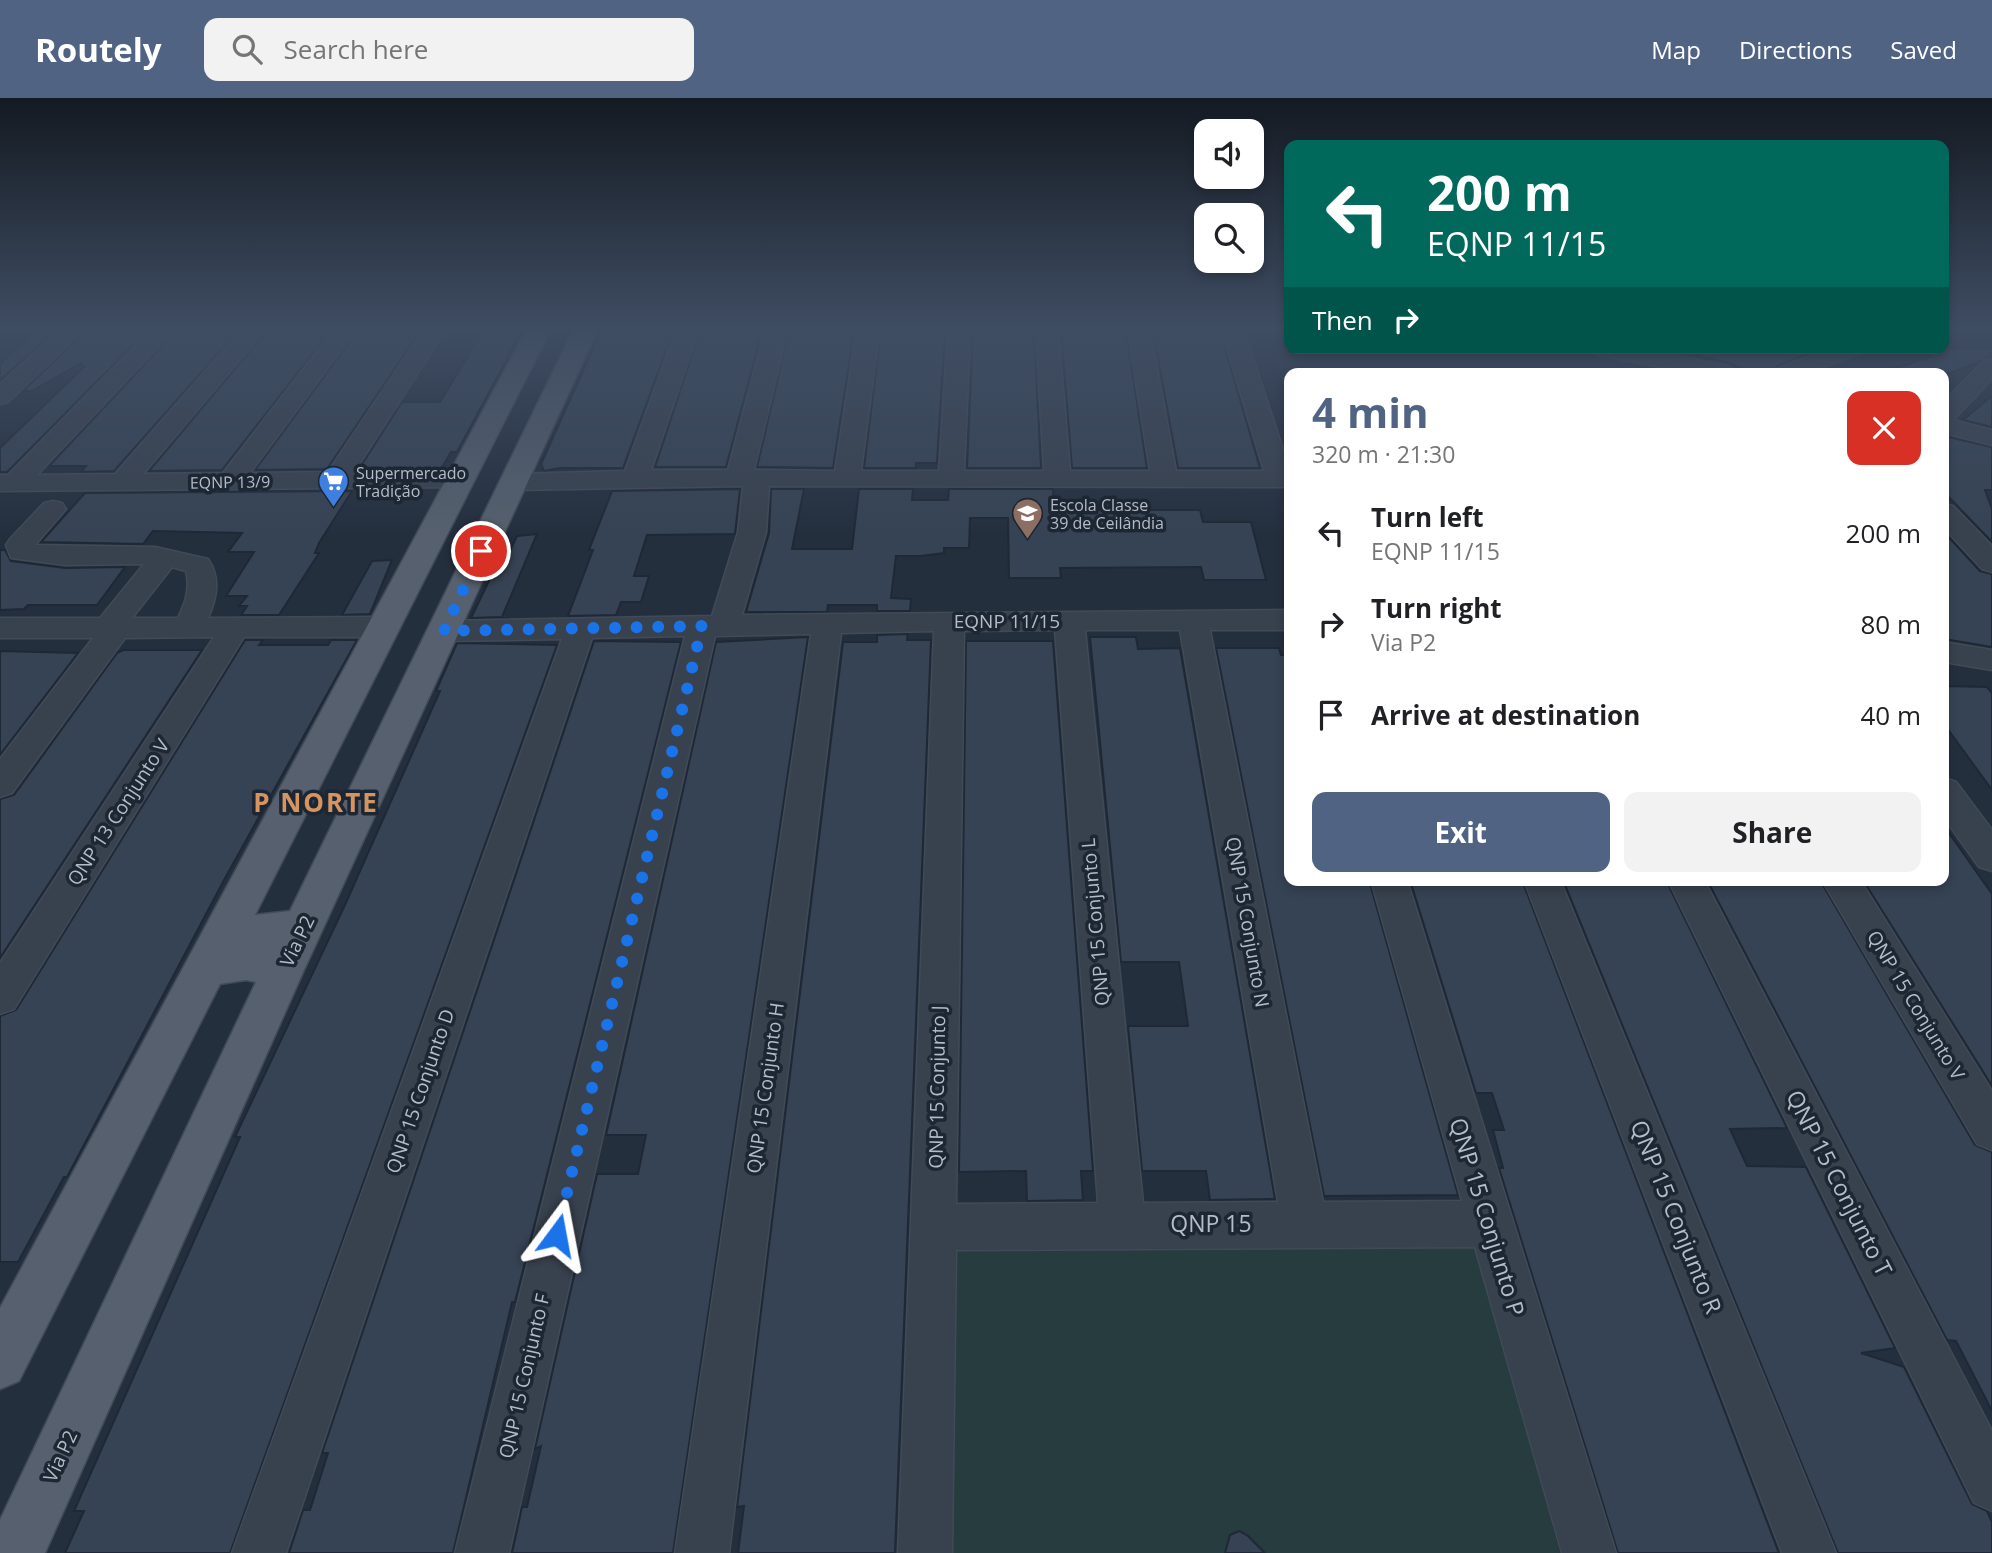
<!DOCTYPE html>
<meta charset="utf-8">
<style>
:root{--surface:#fff;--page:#f2f2f2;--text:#202124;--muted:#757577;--accent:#506383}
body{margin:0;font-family:"Open Sans",sans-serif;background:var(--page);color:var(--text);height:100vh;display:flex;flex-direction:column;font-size:26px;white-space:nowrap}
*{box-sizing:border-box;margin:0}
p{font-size:23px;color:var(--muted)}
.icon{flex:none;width:38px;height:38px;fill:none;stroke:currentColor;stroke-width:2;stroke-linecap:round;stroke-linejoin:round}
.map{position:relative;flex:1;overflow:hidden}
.details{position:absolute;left:1284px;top:270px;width:665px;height:518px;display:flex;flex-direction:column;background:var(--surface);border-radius:14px;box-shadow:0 4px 10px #0003}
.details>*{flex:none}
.guide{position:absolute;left:1284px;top:42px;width:665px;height:214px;border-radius:14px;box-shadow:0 4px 10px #0003;background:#00695c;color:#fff;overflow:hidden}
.buttons{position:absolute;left:1194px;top:21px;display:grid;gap:14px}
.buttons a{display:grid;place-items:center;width:70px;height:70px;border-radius:14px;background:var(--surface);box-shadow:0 4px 10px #0003;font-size:35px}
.pin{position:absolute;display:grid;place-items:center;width:60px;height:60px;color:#fff;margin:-30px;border:4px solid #fff;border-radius:50%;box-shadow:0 2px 7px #0007}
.me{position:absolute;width:77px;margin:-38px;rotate:13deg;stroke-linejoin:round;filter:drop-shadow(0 0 5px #0008)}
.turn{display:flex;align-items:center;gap:24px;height:147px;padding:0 28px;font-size:32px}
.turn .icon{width:91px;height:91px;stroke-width:2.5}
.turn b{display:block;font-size:49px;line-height:60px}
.then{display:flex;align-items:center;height:66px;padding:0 28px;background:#0003;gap:14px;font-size:26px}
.round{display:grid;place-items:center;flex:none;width:74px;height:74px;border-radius:14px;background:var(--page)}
.headline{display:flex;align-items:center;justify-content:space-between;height:119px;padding:0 28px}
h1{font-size:42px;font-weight:700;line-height:52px;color:var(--accent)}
.button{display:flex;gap:14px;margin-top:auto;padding:14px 28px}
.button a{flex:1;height:80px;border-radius:14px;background:var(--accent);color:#fff;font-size:28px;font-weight:700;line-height:80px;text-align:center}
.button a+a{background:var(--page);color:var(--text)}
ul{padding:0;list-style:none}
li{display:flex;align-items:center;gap:21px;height:91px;padding:0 28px}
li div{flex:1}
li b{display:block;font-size:26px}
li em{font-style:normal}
header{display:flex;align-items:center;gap:42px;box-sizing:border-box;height:98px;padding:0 35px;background:var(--accent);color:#fff}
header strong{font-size:33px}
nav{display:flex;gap:38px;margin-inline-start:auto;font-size:24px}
.search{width:490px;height:63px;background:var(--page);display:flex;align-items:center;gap:18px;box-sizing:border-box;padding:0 24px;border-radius:14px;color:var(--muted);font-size:26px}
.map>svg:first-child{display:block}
.green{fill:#263c3f}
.building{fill:#364354;stroke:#1f2835;stroke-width:2}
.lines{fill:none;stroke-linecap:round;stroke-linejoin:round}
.minor-casing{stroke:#414a57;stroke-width:3}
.major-casing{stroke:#414a57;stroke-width:3}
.minor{fill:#38414e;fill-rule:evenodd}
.major{fill:#56606e;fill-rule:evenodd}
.route{stroke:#1a73e8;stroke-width:12;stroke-dasharray:0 21.6}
.labels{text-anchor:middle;stroke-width:7;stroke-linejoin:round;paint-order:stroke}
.far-poi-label{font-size:16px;fill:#b4bcc9;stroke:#1d2633;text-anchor:start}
.far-street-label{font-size:16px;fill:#b4bcc9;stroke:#1d2633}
.street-label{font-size:19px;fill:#b4bcc9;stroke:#1d2633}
.near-street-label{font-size:23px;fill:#b4bcc9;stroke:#1d2633}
.district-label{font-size:26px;font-weight:bold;letter-spacing:2px;fill:#d59563;stroke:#1d2633}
</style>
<header>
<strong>Routely</strong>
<div class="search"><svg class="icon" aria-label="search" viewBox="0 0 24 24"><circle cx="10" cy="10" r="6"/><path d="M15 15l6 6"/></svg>Search here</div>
<nav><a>Map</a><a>Directions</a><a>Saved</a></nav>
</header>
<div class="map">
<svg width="1992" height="1455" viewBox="0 0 1992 1455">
<rect width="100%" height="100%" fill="#242f3e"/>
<path class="green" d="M1477,1149L1560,1455H946L950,1152Z"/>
<path class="building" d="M35,233H55L0,282V266Z
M86,233H147L7,374H0V350L84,269L81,265L32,293H23Z
M176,233H238L114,373L81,374L86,368H49Z
M267,233H330L222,372L149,373Z
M358,233H420L327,371L255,372Z
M483,233H522L457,354H451L441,371H359L402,304H440Z
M601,233H673L623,370H560L544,373L541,366Z
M700,233H762L726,369H655Z
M789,233H854L833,370L757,369Z
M881,233H945L937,365H916V370H864Z
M973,233H1034L1041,370H967Z
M1061,233H1126L1147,370H1072Z
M1153,233H1220L1260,370H1178Z
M1687,250H1823L1777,268L1772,275H1751L1730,265L1686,255Z
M1918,250H1992V259L1950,275H1894L1893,271L1933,258Z
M1992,298V329L1963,322L1969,317Z
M1944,338L1992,349V392H1985L1992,411V444L1944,394Z
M740,391L735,436L647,437L634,478H649L641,504H621L616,517L568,518L593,452H589L612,393Z
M771,391H804L792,451H852L859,391H913L912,402H948L949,391H1053L1054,412H1200L1203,424H1251L1266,482H1204L1201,469L1060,470L1061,480H1009L1008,420H970L969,450H944V455L921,458H896L891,500L911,501L910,513H877V507H828L827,514H746L769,435Z
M352,393L319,445L315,455H319L279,517H241L247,508H239L247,498H226L254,454H228L242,435L153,433L143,446L41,444L85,395Z
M1944,434L1980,473L1992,476V549L1944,541Z
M537,436L502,519L471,520L501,458L507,459L517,438Z
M0,452H5L11,463L65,470L125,469L97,507H28L24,511L0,512Z
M392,462L370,516L342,517L372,463Z
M908,536L907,542H931L895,1455H738L744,1408L737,1409L843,544H877V537Z
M808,539L673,1455H512L522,1409H527L541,1348L535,1351L597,1076H638L646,1037H606L716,544Z
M1090,539H1136L1138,551L1180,550L1275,1101L1210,1102L1206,1073H1142L1128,928H1188L1179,864H1121Z
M245,542H263L259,547H328L331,542H357L224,782L67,1079H64L18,1164H0V918L16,912Z
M594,543L681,544L515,1204H512L453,1455H289L303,1412H310L328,1355H322Z
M966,543H1053L1093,1073H1081L1083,1102L1027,1103L1026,1073L959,1074Z
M457,545L557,547L230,1455H65L84,1413H74L240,1039H235L344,809L440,593H436Z
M1216,550H1279L1281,557H1290V782H1369L1458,1097L1324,1098Z
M123,552H202L0,860V701L14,697L117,555Z
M0,553L78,555L0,657Z
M1944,588L1987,589L1992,595V692L1944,626Z
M1944,728L1992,796V988L1863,782H1944Z
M1410,782H1522L1779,1455H1618L1499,1070H1503L1493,1032H1504L1492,995H1476Z
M1563,782H1666L1787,1030L1730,1031L1747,1068L1806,1069L1895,1250L1861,1255L1904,1269L1972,1406L1987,1413L1992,1424V1455H1838Z
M1707,782H1820L1975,1047L1992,1054V1313L1956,1243L1947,1242Z
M1239,1433L1248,1438L1265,1455H1225L1230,1437Z"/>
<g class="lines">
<defs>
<path id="minor" d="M59,233H83L8,304L0,306V286Z
M150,233H173L37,377L115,376L241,233H264L143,376L223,375L333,233H355L250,375L328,374L423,233H445L354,374L460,373L469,375L473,381L469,387L460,389L0,393V377H8Z
M676,233H698L651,372H728L765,233H787L754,372L835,373L857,233H879L861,373H939L948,233H970L964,373H1044L1036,233H1058L1070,373H1150L1128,233H1150L1176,373H1264L1222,233H1244L1290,373V389L769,388L766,434L742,517L1290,512V532H1210L1323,1104L1462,1103L1371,782H1407L1616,1455H1562L1475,1149L956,1152L952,1455H898L934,533L841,535L729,1455H675L811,536L715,538L509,1455H455L685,538L592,540L286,1455H232L562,541L444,543L433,540L429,533L433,526L444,523L712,518L738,434L743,388L513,392L504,390L500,384L504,378L513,376L625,373ZM1055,532L1098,1105L956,1106L964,533ZM1085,532H1180L1278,1104L1143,1105Z
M1588,250H1636L1729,268L1740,275H1692L1599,257Z
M1831,250H1863L1860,255L1808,275H1775L1778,270Z
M1992,261V281L1953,322L1992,332V347L1944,335V303L1984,263Z
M53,403L62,405L66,411L35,447L155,449L208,461C221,480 217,500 208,520L383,519L394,522L398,529L394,536L383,539H244L14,911L0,916V865L214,539L125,540L12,695L0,699V661L93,540H0V520H100L144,466L65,467L11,460L6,447L10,441L44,405ZM172,469L186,473C190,490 186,504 178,520H132Z
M1944,406L1953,408L1992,448V474L1982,471L1944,430Z
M1944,544L1992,552V572L1944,564Z
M1944,680L1956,684L1992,732V773L1979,769L1944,720Z
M1524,782H1560L1836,1455H1782Z
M1668,782H1704L1992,1333V1413L1974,1405Z
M1822,782H1860L1992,993V1052L1977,1046Z"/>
<path id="major" d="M526,233H550L255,817L290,813L573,233H597L304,872L45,1455H0V1422L256,884L246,882L220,886L19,1283L0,1291V1210Z"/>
</defs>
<use href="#minor" class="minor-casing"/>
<use href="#major" class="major-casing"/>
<use href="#minor" class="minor"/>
<use href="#major" class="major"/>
</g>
<linearGradient id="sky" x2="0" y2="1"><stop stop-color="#141a22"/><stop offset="0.53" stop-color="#3f4d63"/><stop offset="1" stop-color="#3f4d63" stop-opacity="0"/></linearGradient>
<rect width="1992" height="436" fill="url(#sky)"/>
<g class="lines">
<path class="route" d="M481,453L444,533L702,528L557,1137"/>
</g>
<defs>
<symbol id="supermarket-pin" viewBox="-11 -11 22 30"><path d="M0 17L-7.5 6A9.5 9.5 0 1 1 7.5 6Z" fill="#3f7fe0" stroke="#1d2633"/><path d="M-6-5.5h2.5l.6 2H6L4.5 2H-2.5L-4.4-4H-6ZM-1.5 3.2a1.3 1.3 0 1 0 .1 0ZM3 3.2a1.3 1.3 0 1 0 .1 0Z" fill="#fff"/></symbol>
<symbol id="school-pin" viewBox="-11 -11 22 30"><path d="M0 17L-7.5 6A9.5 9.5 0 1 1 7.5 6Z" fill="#8d6e63" stroke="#1d2633"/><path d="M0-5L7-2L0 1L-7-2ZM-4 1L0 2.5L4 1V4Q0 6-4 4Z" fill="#fff"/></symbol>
</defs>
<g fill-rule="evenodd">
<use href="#supermarket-pin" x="316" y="366" width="35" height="47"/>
<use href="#school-pin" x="1010" y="398" width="35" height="47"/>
</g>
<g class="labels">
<g class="far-poi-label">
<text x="356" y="381">Supermercado<tspan x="356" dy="18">Tradição</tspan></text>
<text x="1050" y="413">Escola Classe<tspan x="1050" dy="18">39 de Ceilândia</tspan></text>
</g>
<g class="far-street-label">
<text transform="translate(230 384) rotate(-1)" y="6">EQNP 13/9</text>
</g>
<g class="street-label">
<text x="1007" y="530">EQNP 11/15</text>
<text transform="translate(118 714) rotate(-57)" y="7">QNP 13 Conjunto V</text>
<text transform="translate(1095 824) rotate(-95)" y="7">QNP 15 Conjunto L</text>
<text transform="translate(1248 824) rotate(80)" y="7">QNP 15 Conjunto N</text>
<text transform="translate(297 843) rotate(-64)" y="7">Via P2</text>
<text transform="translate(1916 907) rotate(59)" y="7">QNP 15 Conjunto V</text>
<text transform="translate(937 989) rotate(-89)" y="7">QNP 15 Conjunto J</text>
<text transform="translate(765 990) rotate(-82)" y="7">QNP 15 Conjunto H</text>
<text transform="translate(420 993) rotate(-71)" y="7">QNP 15 Conjunto D</text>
<text transform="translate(524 1278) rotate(-77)" y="7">QNP 15 Conjunto F</text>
<text transform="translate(60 1358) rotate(-65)" y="7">Via P2</text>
</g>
<g class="near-street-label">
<text transform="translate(1839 1085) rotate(63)" y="8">QNP 15 Conjunto T</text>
<text transform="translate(1487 1119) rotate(73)" y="8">QNP 15 Conjunto P</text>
<text transform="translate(1676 1119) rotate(68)" y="8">QNP 15 Conjunto R</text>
<text x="1211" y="1134">QNP 15</text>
</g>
<g class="district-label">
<text x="316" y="714">P NORTE</text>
</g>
</g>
</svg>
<div class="buttons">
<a><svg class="icon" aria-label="sound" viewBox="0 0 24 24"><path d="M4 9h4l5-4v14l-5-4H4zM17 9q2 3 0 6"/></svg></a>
<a><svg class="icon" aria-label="search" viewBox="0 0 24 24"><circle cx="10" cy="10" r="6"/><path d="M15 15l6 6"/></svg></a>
</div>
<div class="pin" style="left:481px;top:453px;background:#d93025"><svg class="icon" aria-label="arrive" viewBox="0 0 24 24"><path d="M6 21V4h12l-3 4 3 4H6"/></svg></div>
<svg class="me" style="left:557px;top:1137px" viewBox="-20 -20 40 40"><path d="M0-17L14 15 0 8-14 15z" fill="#1a73e8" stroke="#fff" stroke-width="4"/></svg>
<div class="guide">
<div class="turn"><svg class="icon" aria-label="left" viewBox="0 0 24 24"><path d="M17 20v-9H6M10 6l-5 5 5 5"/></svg><div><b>200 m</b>EQNP 11/15</div></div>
<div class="then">Then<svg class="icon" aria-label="right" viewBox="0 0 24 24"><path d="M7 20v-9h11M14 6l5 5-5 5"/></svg></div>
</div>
<section class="details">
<div class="headline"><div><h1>4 min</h1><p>320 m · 21:30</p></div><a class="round" style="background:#d93025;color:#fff"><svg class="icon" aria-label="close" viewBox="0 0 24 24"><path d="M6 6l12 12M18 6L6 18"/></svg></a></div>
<ul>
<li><svg class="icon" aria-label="left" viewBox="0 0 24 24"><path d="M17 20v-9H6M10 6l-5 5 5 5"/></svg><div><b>Turn left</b><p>EQNP 11/15</p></div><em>200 m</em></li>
<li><svg class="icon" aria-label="right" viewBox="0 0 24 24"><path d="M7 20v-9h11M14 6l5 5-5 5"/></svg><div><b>Turn right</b><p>Via P2</p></div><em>80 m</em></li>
<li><svg class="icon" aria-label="arrive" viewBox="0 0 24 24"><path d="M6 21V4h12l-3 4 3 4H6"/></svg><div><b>Arrive at destination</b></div><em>40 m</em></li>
</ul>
<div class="button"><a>Exit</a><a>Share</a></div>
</section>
</div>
